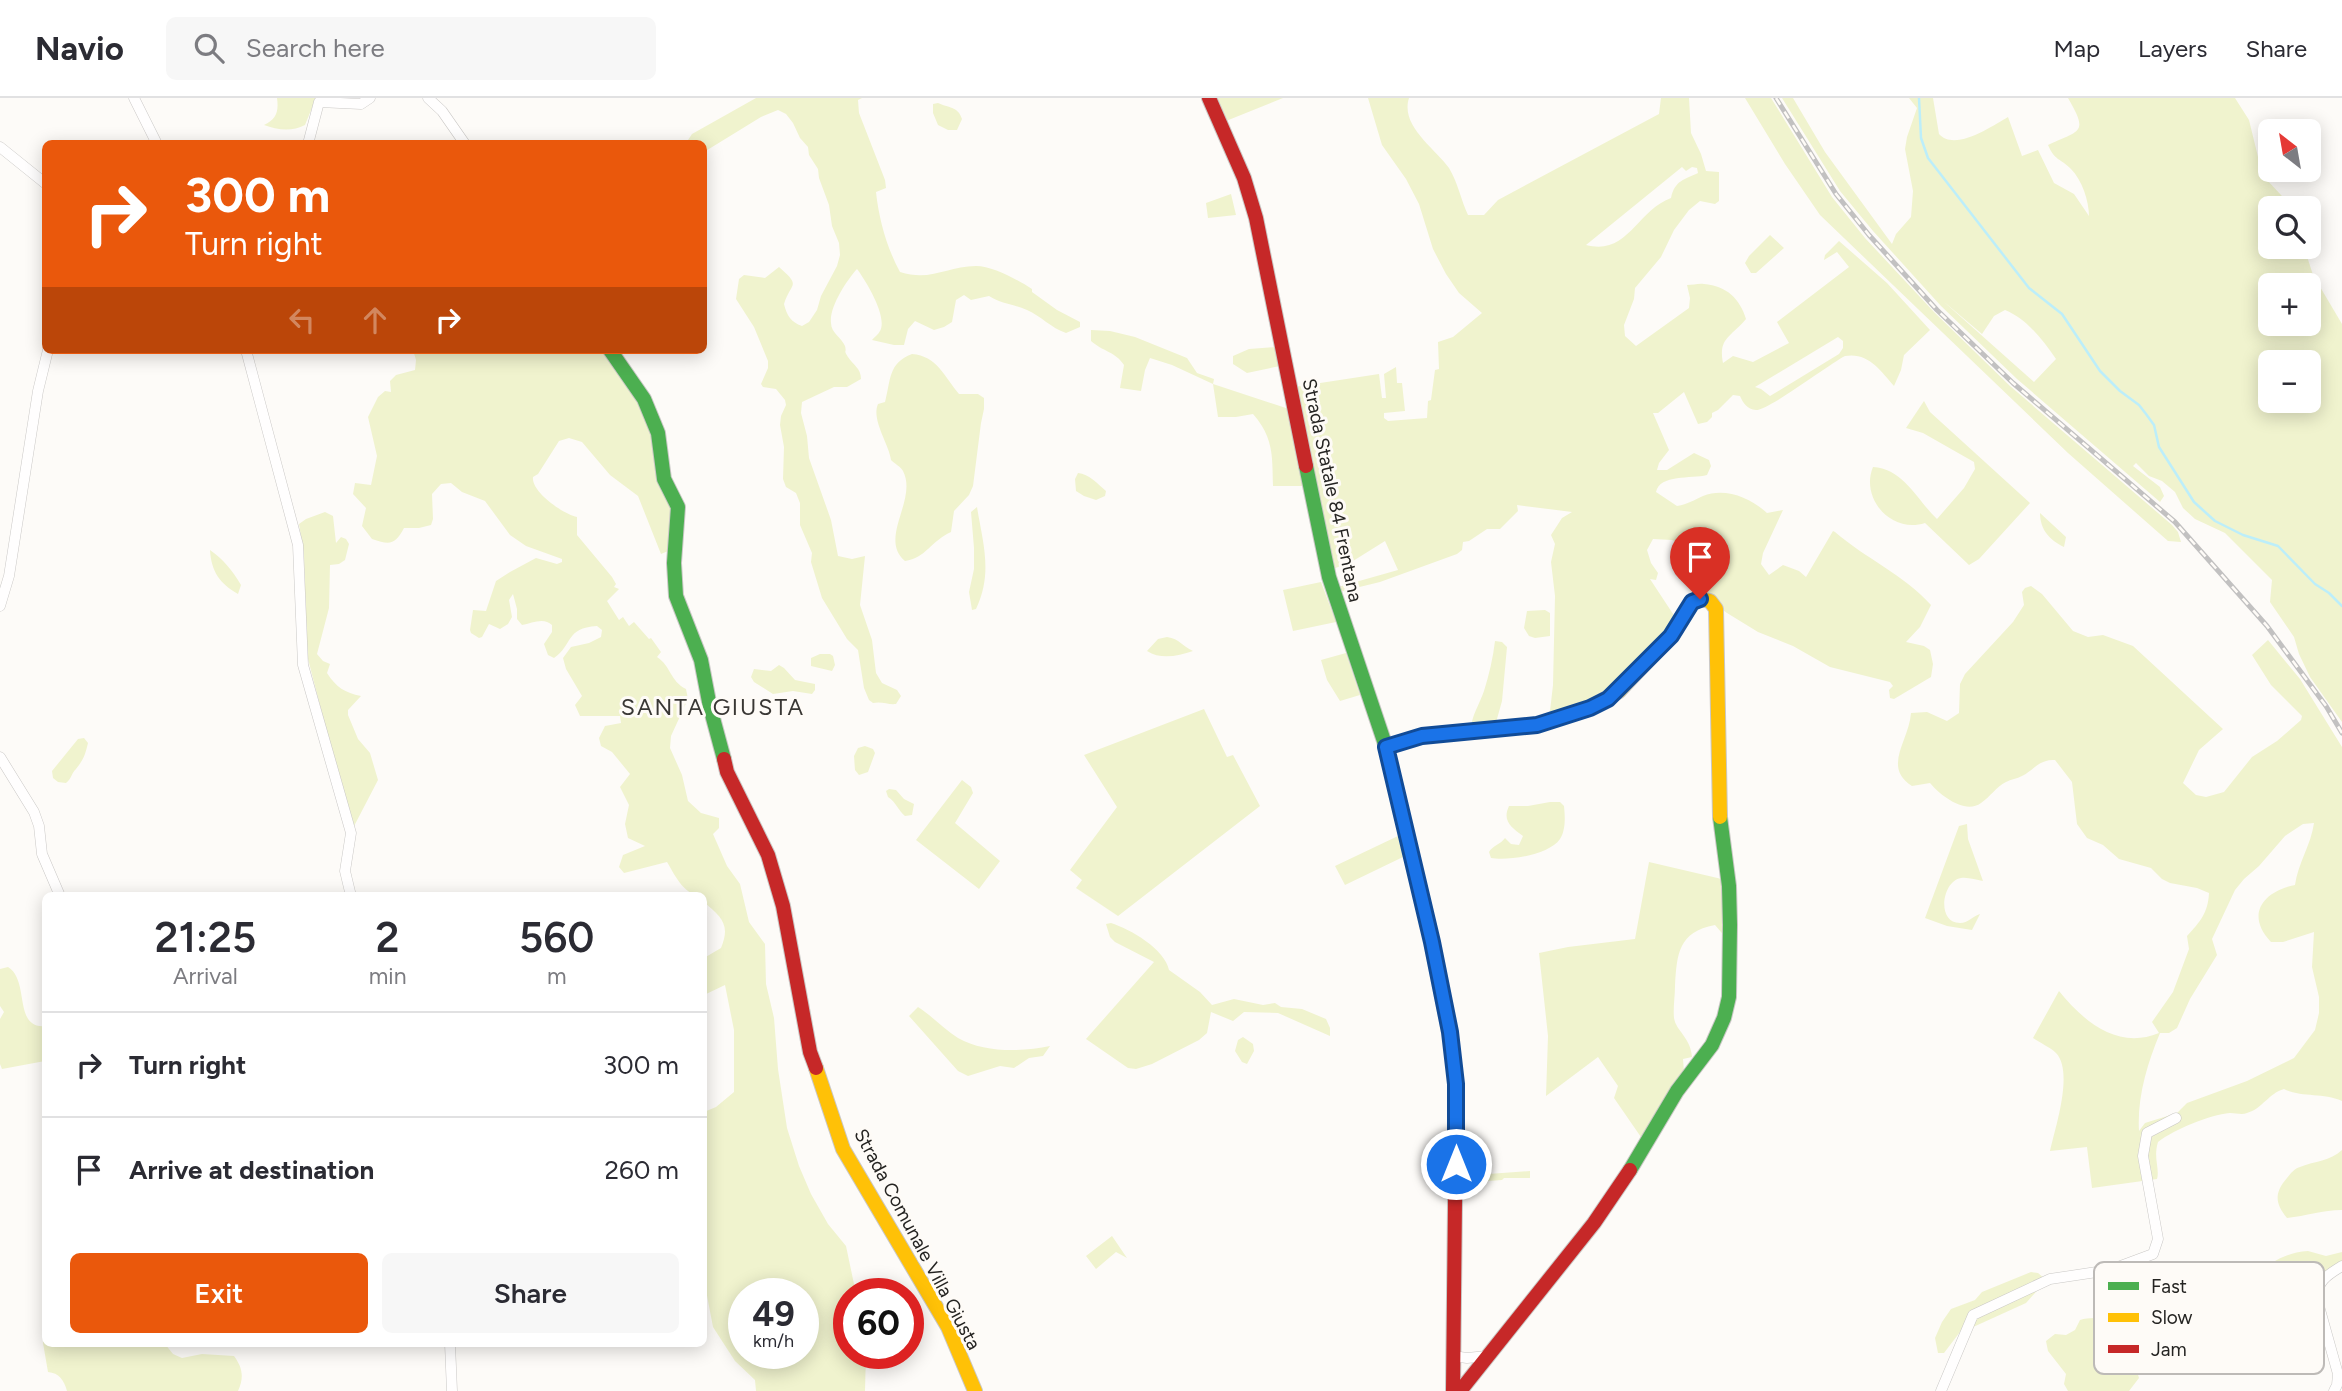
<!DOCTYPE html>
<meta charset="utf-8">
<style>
:root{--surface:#fff;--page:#f7f7f7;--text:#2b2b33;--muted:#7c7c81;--line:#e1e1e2;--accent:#ea580c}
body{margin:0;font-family:Figtree,sans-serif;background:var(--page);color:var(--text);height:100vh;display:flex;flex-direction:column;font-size:26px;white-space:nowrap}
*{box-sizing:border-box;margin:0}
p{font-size:23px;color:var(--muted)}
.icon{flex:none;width:38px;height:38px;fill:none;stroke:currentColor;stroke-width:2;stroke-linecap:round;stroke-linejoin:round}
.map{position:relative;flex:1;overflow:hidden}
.details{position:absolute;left:42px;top:794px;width:665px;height:455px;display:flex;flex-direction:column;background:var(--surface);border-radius:10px;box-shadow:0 4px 18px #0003}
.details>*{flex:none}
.guide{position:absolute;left:42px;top:42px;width:665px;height:214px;border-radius:10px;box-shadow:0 4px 18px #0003;background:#ea580c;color:#fff;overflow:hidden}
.needle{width:46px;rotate:329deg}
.controls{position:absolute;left:2258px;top:21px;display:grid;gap:14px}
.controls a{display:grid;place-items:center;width:63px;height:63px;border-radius:10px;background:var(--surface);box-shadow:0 4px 18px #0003;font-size:35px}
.speed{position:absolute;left:728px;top:1180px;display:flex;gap:14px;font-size:35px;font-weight:700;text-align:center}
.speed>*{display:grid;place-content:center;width:91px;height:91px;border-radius:50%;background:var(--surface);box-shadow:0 4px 18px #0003;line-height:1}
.speed small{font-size:18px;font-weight:400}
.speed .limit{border:10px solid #d22;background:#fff;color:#111}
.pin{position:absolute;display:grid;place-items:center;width:60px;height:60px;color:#fff;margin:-72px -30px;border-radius:50% 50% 50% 0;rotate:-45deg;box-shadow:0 0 7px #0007}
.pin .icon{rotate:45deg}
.me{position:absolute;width:77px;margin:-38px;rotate:0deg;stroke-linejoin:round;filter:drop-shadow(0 0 5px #0008)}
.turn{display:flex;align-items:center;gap:24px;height:147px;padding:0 28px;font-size:32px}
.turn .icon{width:91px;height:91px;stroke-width:2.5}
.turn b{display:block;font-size:49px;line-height:60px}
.lanes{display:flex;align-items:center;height:66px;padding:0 28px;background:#0003;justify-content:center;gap:35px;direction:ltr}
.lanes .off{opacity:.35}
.eta{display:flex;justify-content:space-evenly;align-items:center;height:119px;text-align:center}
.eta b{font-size:42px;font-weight:600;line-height:49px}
.button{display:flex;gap:14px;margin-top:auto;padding:14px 28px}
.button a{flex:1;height:80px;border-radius:10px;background:var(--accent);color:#fff;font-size:28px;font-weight:600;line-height:80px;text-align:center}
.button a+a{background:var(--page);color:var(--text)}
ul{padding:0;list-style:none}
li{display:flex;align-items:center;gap:21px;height:105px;padding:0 28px;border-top:2px solid var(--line)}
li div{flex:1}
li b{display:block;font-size:26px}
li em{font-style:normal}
header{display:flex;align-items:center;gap:42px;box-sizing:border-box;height:98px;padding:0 35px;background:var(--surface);border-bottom:2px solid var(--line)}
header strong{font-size:33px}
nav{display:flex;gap:38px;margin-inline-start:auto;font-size:24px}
.search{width:490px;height:63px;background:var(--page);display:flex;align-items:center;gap:18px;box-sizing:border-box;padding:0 24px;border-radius:10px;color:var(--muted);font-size:26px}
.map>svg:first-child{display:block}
.green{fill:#f0f3ce;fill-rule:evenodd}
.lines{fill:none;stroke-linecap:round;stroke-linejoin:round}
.stream{stroke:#bceefa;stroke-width:2.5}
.street-casing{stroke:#cac8c6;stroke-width:11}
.fast-casing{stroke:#cac8c6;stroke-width:16}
.slow-casing{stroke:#cac8c6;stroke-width:16}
.jam-casing{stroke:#cac8c6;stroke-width:16}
.street{stroke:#fffefe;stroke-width:10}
.fast{stroke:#4caf50;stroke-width:14}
.slow{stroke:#ffc107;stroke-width:14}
.jam{stroke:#c62828;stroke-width:14}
.rail-casing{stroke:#c2c1c1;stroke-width:5}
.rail{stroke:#fefbf7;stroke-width:2.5;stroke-dasharray:8;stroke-linecap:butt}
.route-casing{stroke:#114b97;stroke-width:18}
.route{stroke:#1a73e8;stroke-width:12}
.labels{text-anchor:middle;stroke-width:6;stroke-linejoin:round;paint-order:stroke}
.street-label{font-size:19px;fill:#252422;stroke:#fefbf7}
.quarter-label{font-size:23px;letter-spacing:2px;fill:#393734;stroke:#fefbf7}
.key{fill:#fefbf7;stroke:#bdbab7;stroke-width:2}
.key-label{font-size:19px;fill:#252422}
</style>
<header>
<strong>Navio</strong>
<div class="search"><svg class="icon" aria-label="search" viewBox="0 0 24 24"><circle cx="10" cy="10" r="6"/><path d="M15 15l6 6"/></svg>Search here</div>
<nav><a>Map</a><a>Layers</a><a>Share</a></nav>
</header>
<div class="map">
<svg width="2342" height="1293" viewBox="0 0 2342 1293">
<rect width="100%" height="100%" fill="#fdfbf8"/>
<path class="green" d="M277,0H316L305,27C292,34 277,32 264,27C276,21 279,14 277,0Z
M756,0H862L858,2L859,15L885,82L886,90L876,94C879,122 887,150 900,174C931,184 947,168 976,168C993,168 1018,182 1032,191V194L1057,212L1080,224V229L1066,235C1051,230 1041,218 1027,212C1014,206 1001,206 989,198L971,202L964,197L956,202L952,224L944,229L934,232L915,223L908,231L904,247H894L872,242C874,239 878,237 880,233C888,219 866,183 857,171C847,182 829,209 831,225C831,235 842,240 845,248C847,256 843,251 848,259C853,267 861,270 861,281L847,289H834L802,304L801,315L807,338L809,360L831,422L838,458L852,461L865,458L860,507L872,542L876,575L882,585L897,592L901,598L896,606C888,607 882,603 873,605L869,602L864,590L858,552L847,541L822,500L811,464L812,455L800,427V405L796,395L786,389L783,381L784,349L780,327L781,318L786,307L785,302L776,291L763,289L761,286L768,270V263L754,229L736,201L739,181L744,177L765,180L779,169C802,189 791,184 784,206C787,218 791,224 802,228L809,224L817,212L821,198L837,168L840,157L839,145L832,128L829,107L819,80L818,71L809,57L808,49L800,40L793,25L786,16L778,12L761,19L704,54V46L686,45L692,36Z
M1216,0H1283L1226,23Z
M1368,0H1409C1400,28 1435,50 1449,70C1458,85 1461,102 1468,117H1484L1498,102L1659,16L1661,0H1689L1691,35L1701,56L1706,73L1719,74V103L1715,106L1700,103L1689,112L1674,132L1661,159L1635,190L1634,201L1624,227L1625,238L1636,248L1689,210L1690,200L1687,187C1693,187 1699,185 1704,186C1727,188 1740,201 1746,221C1731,239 1718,240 1723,265L1733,258L1753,264L1789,245L1777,224L1849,169L1837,154L1824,162L1825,157L1839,143L1887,185L1930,232L1904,257L1901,272L1894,288C1880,272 1868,254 1845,258C1828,267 1769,312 1756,312C1747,311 1743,305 1740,298L1733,297L1718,312L1712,315V319L1707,324L1698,326L1684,294L1658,315H1653L1669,352L1659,365L1657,372H1667L1694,355L1709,362L1711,368L1707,377C1691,381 1660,376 1656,394L1677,408C1688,406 1694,402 1703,398C1725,389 1751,400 1767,415L1783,412L1763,455L1761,466L1769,477L1783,467L1799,473L1806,479L1833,433L1835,434C1865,460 1904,477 1931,507L1920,529L1906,544L1924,548L1930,552L1933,566L1931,579L1894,601L1890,600L1889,592L1893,588L1890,584L1830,569L1793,548L1758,534L1727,515L1697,493L1681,446L1672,442L1653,441L1647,452L1651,465L1658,475L1656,482L1650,481L1677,522L1615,593L1543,622L1550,613L1553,587L1555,498L1551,464L1555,446L1551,437L1562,420L1572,414L1517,407L1518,413L1500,431H1487L1469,443L1463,444L1462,452L1457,456L1380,484L1339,494L1338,489L1398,472L1385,443L1353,463L1333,471L1294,289L1379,276L1382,300H1386L1384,276L1396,269L1397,285H1402L1405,313L1384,315V320L1388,323L1427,320L1428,303L1431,302L1435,272L1439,271L1438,244L1453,239L1482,215L1459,195L1446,176L1433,151L1419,106L1406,81L1382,47ZM1682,69L1686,73L1692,69L1697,70L1698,75C1684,82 1675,82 1671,100C1636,113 1628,158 1586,147ZM1838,239L1843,243V250L1839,256L1770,298L1761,291L1755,289Z
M1745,0H1771L1832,99L1865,140L1934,214L2010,288L2172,427L2178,434L2181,444L2168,443L2068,355L1820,117L1785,66Z
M1782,0H1793L1825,54L1892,146L1896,136L1911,119L1913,93L1905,51L1907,39L1917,10L1909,0H1933L1939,36C1955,54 1992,28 2008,19L2022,58L2038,52L2054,85L2074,96L2089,118C2089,103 2082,82 2071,71C2060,60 2055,63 2048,47C2080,32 2089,36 2068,0H2235L2249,22L2260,67L2267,82L2293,110H2270V149H2304L2313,177L2342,226V624L2310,579L2299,556L2294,539L2270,504L2272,482L2225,435L2195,421L2183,410L2175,394L2162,383L2149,378L2136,365L2133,368L2160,389L2164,398L2160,404L2017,281L1941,208L1873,133L1840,93ZM2308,187V226H2270V187ZM1943,203L1982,236L1994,218L2005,212C2027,221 2043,242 2056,261L2034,284ZM2308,264V303H2270V264Z
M938,5C948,10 958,8 962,21L957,32H948L938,27L933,15V6Z
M1231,96L1236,117L1208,120L1206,105Z
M1770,137L1784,150L1756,175H1751L1745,165L1749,158Z
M1091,232L1110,233L1135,239L1187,260L1197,275L1214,281L1213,286L1289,311L1304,388H1273C1272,358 1274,340 1253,316L1236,319H1218L1213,286L1172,267L1150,260L1145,272L1141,293L1120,290L1124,267C1116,254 1102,253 1091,243Z
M1276,249L1280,268L1247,275L1233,266V258L1249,251Z
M413,252H605L643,308L651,330L656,366L672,400L680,448L661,456L638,398L610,377L582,344L569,340L559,343L538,376L533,379C531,394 563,416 577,419V437L612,479L616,486L614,489L619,491L607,503L619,522L623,519L629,528L634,524L649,541L651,540L661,554L657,559C671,568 670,583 686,591L688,601L671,638L670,650L682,677L688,703L701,715L719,720V730L713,736L727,768L740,786L749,824L765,846L766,886L774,920L778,971L787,1030L799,1068L811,1096L828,1126L846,1148L854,1186L861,1195H849V1255H866L865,1293H756L755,1282L735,1263L713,1229L704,1182V1014L716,1009L734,994V932L725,887L704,897V860L721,850C731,826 721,819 704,804V798C684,798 676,779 667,764L624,775L619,769L623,757L645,748L628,740L625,726L629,707L620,689L630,676L612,654L601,648L599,640L605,628L621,625L620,618H580L575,607L582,598L566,571L563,560L571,549L589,545L601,539L602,532L597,528C565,530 573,547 554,560L548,557L544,546L552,534V527C544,519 532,525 522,527L517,521V511L513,496L509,502L512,519L508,526L500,531L489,526L482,539L479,540L471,535L470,532L473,512L486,513L496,483L510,474L536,460L557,466L562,464V461L526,448L510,437L485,403L462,394L451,385L441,386L432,396L433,421L431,427L419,430H404C395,447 390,447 372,441L362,428L366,410L353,396L355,385L371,387L377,358L368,319L378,299L385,293L391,294L390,283L396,277L415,272L416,262ZM744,1195H803V1255H744Z
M912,256C937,258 944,278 959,296H978L984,300V311L981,325L973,388L969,397L954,413L951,434C931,443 926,460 905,463C878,440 918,402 903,373C901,369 894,365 891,362C889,346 871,322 878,306L885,304C891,282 888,265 912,256Z
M1924,303L1930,314L2030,405L1979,461L1969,467L1925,425C1891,436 1860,400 1873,369C1904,371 1917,402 1937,421L1964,390L1975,371L1974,364L1923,335L1906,330Z
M1078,375C1089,376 1098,386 1106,393L1105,398L1096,402L1084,398L1076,393L1075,381Z
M977,409C983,446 993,475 976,511L972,512L969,494L974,471V450L971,414Z
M325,414L333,418L336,445L341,439L346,441L349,446L345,462L339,466L330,467L329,510L317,556L323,563L330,566L327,575C336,589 345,595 361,598L348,612V617L358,641L370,655L378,682L352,732L307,557L304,458L299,426L306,421Z
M2040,415L2066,439L2064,449C2050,442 2040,432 2040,415Z
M210,452C224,462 232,472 241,487L238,496C220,486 211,473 210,452Z
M1321,484L1336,524L1293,533L1283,492Z
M2031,488L2042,496L2073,533L2088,539L2103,537L2133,548L2223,631L2199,652L2183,685L2196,697L2206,699L2224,694L2252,659L2277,643L2301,622L2302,618L2271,587L2252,557L2268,542L2300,581L2342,649V1003C2323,994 2302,1000 2284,991C2269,995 2262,1011 2247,1015C2242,1017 2236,1015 2230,1015C2209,1017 2175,1031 2158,1044C2153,1060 2160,1071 2157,1081L2092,1090L2087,1049L2050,1053C2055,1030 2074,974 2056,955C2050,949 2040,945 2033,940L2059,893C2084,924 2118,952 2159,935L2152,924L2173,894L2189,851L2187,838C2200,824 2208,815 2209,795L2197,790L2170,785L2162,781L2151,770L2119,761L2103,747L2087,740L2077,726L2072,684L2055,662C2039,661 2034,672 2022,678C2017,681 2011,681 2006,684C1996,689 1990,699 1981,705C1965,717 1940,697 1930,685L1912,688C1882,669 1909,643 1911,615L1927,614L1947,623L1959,615L1960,586L1965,576L2013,524L2024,507L2022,494L2025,490ZM2314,725C2311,747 2298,765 2295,787C2263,793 2245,817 2271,844H2283L2314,834L2312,869L2319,899V915L2315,932L2294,960L2247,983L2187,1005L2177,1015L2145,1025L2139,1033C2137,1000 2147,966 2160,935H2169L2177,930L2190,901L2217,857L2212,841L2235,792L2244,781L2259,768L2285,738L2303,726Z
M1545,512L1550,515V538L1535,540L1529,538L1524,530L1527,513Z
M1167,539C1180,541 1182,548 1193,553C1178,558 1161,562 1147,553L1158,541Z
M1495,543L1502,544L1507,549L1502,603L1495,628L1471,631C1471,619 1480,605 1484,593C1489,577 1493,560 1495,543Z
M1346,555L1360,597L1340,603L1327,582L1321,562Z
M820,556H830L833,558L835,567L832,573L811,568V560Z
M779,567L784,570L795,582L815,586V592L812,596L793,593L773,596L754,584L751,579L754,571L771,573Z
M1204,611L1227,659L1233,657L1260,708L1118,818L1076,790L1082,782L1070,772L1117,709L1084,657Z
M84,640L88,645C85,657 84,661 76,671C71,676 72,680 66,685L58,684L53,680L52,673L78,641Z
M865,648L873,651L875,655L868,674L859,677L855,672L854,658L858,650Z
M962,682L971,689L973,695L955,725L1000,763L979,791L916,742Z
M889,691L896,692L904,701L914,706L912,717L905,718C898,712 896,704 888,699L886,693Z
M1550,704H1560L1564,708C1565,718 1566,732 1560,741C1549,757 1508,763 1491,760L1489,754C1492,748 1501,746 1505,740L1511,746L1519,747L1523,738C1511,729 1502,723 1509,708H1528Z
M1967,726L1968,741L1983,783C1976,782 1968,779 1961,780C1942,783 1936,825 1960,825C1968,825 1973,818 1980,816L1972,832L1947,828L1925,820L1959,728Z
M1398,738L1403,759L1345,787L1335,768Z
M1649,764L1726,782L1727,841L1715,827C1678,834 1677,856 1675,888C1675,898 1673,910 1674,920C1676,933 1691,940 1692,959L1683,961L1684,974L1643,1042L1614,1000L1618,988L1598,959L1546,998L1548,938L1539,855L1568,849L1635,841Z
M1111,825C1130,831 1165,851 1169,872L1200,894L1212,907L1234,901L1263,907L1275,905L1281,909L1302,911L1326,921L1330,930V938L1278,915L1244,914L1233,923L1211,914L1207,935L1199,942L1152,966L1136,971L1128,970L1086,941L1154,864L1115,844L1110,839L1106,826Z
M8,869C30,882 13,931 45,928V963L2,971L0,966V921L4,914L0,908V871Z
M918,909C932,918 944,931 958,940C984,955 1022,954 1050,948L1043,958L1029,960L1014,970L1000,968L968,978L958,973L909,918Z
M1243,939L1253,946L1254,953L1247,966L1242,964L1235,953L1238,942Z
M2342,1052V1112C2323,1112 2306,1118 2287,1120C2275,1105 2274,1095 2287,1080C2291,1075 2294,1071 2300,1069C2315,1063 2330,1063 2342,1052Z
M1530,1073V1080H1504L1502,1082L1461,1085V1078Z
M1112,1138L1127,1160L1116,1154L1096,1171L1086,1158Z
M2308,1153L2326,1158L2342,1154V1165L2329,1172L2314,1202L2316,1234L2306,1253L2281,1264L2259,1268L2224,1260L2209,1270L2195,1274L2179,1264L2163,1251L2151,1252L2136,1270L2139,1280L2129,1293H2068L2064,1286L2066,1276L2048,1253L2046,1243L2055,1236L2066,1237L2075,1232L2080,1222C2089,1219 2099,1221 2107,1218C2123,1213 2136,1205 2153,1202C2169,1200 2185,1207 2202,1204C2241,1197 2266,1155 2308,1153Z
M2031,1174L2038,1175L2044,1180V1185L2026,1205L1971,1230H1963L1944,1255H1938L1935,1240L1942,1224L1951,1211L1975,1202L1982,1194Z
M45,1223L46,1246H165L173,1256L182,1260L202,1256L234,1258C243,1270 244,1280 238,1293H67C64,1282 59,1275 48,1274L43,1245Z"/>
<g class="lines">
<path class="stream" d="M1919,0L1921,40L1928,60L2029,190L2062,216L2100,273L2120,293L2139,307L2146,316L2154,327L2159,349L2194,404L2215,423L2243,437L2278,448L2315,486L2329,495L2342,508"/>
<defs>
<path id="street" d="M134,0L157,46
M428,0L442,13L465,46
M319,4L361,6L370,0
M308,46L319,4
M0,49L46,86
M246,252L298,447L303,567L351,735L345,773L351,798
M0,508L9,478L38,293L48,252
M0,659L34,714L39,728L42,756L60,798
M450,1246L452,1293
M1453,1258L1467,1260L1487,1258
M1941,1293L1973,1217L2050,1181L2110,1172L2153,1156L2158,1141L2143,1058L2147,1035L2176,1020
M2334,1293L2337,1287L2338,1276L2317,1201C2316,1183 2329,1176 2342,1168"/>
<path id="fast" d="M610,252L644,301L658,335L664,381L678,409L674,465L676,498L701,562L710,609L724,661
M1306,368L1329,479L1386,649L1432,844L1450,934L1456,986V1008
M1630,1072L1677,993L1712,947L1724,920L1729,899L1730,827L1729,788L1720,719"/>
<path id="slow" d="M1386,649L1422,638L1537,627L1590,610L1619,593L1671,538L1692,504L1700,501L1710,503L1716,511L1720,719
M816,970L843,1051L948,1229L975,1293"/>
<path id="jam" d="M1209,0L1244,80L1256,120L1306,368
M724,661L727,674L768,757L783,808L810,954L816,970
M1453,1293L1456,1008
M1460,1293L1594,1125L1630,1072"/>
</defs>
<use href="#street" class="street-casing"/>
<use href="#fast" class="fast-casing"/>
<use href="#slow" class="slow-casing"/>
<use href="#jam" class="jam-casing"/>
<use href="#street" class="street"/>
<use href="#fast" class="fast"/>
<use href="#slow" class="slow"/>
<use href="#jam" class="jam"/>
<defs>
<path id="rail" d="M1776,0L1836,96L1869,137L1937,212L2013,285L2175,424L2267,528L2326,608L2342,635"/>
</defs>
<use href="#rail" class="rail-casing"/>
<use href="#rail" class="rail"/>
</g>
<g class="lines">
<defs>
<path id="route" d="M1456,1066V986L1450,934L1432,844L1386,649L1422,638L1537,627L1590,610L1608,601L1671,538L1692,504L1700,501"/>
</defs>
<use href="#route" class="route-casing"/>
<use href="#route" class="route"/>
</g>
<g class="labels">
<g class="street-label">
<text transform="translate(1333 392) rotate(78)" y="7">Strada Statale 84 Frentana</text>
<text transform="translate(918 1141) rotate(62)" y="7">Strada Comunale Villa Giusta</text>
</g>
<g class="quarter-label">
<text x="713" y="617">SANTA GIUSTA</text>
</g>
</g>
<rect x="2094" y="1164" width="230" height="112" rx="10" class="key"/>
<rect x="2108" y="1184" width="31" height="8" fill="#4caf50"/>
<rect x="2108" y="1215" width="31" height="9" fill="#ffc107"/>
<rect x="2108" y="1247" width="31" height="8" fill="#c62828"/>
<g class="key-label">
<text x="2151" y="1195">Fast</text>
<text x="2151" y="1226">Slow</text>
<text x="2151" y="1258">Jam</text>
</g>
</svg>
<div class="controls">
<a><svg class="needle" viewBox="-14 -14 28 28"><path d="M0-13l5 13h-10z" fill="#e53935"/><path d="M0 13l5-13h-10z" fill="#7c7c81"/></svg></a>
<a><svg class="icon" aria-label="search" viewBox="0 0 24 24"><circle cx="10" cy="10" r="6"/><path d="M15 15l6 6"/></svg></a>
<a>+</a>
<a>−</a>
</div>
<div class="speed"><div>49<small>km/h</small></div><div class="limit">60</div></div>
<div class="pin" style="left:1700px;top:501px;background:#d93025"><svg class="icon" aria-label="arrive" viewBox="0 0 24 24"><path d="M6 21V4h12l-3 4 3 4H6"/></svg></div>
<svg class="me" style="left:1456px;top:1066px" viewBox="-20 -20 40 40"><circle r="17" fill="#1a73e8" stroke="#fff" stroke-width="3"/><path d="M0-11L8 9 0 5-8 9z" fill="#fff"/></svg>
<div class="guide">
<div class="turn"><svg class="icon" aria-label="right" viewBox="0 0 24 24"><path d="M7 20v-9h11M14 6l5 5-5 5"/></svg><div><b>300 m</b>Turn right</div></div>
<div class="lanes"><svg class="icon off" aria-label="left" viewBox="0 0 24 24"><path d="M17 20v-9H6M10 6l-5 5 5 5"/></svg><svg class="icon off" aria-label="ahead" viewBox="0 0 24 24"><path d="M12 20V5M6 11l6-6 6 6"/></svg><svg class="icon" aria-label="right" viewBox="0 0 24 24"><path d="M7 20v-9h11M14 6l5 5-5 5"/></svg></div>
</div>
<section class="details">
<div class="eta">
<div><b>21:25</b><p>Arrival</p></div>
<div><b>2</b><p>min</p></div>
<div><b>560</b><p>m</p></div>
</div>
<ul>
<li><svg class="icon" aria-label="right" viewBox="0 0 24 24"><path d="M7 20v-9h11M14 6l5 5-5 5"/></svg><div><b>Turn right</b></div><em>300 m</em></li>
<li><svg class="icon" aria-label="arrive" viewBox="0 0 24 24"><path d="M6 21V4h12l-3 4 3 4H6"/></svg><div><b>Arrive at destination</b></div><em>260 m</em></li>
</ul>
<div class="button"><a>Exit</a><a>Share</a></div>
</section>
</div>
